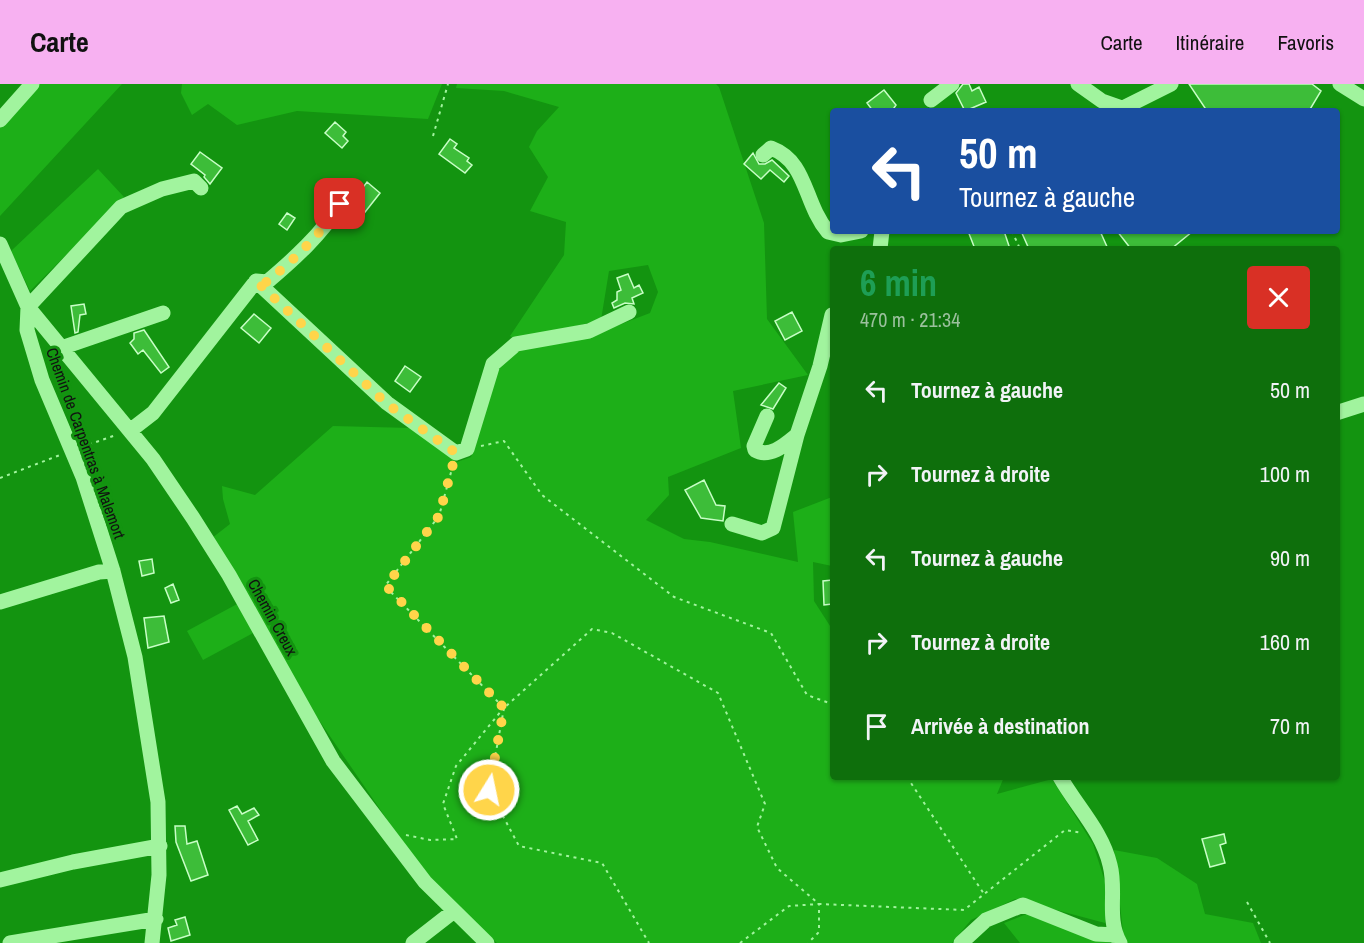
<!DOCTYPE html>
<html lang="fr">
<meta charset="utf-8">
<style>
:root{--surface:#0e6f0c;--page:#177415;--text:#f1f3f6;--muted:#9bc19d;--accent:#f7b1f1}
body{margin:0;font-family:"Archivo Narrow",sans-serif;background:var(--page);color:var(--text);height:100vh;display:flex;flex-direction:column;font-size:22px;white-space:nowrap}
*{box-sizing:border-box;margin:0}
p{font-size:20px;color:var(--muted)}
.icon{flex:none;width:33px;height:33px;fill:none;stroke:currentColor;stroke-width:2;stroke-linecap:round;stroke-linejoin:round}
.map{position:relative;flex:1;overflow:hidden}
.panel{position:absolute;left:830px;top:162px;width:510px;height:534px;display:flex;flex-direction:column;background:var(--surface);border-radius:6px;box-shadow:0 2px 4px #0004}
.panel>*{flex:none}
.banner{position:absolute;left:830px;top:24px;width:510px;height:126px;border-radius:6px;box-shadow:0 2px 4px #0004;background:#1a4fa0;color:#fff;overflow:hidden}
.pin{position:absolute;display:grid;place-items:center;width:51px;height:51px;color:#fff;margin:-26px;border-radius:12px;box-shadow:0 3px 9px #0006}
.me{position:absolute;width:66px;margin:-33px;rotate:10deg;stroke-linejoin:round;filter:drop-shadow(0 0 4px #0008)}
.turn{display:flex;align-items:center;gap:21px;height:126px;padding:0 30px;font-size:27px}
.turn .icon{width:78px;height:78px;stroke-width:2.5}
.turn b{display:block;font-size:42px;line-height:51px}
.round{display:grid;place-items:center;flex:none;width:63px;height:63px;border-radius:6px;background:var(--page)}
.headline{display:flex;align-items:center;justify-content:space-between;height:102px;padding:0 30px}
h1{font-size:36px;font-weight:700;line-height:45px;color:#1e9e55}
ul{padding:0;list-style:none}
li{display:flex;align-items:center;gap:18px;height:84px;padding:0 30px}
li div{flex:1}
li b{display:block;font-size:22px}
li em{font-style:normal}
header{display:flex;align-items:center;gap:36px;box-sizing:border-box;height:84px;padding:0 30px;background:var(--accent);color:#111}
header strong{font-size:28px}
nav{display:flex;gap:33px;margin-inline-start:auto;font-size:21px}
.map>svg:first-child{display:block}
.green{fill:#1daf18}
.building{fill:#3dbd39;stroke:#c8fec6;stroke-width:1.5}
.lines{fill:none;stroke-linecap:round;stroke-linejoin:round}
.path{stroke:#a1f49e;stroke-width:2;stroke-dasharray:3 4.5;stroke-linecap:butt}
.minor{stroke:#a1f49e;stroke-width:15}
.route{stroke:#ffd54a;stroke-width:10;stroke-dasharray:0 18}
.labels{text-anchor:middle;stroke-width:6;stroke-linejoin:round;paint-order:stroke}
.street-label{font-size:16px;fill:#111;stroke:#139410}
</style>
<header>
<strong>Carte</strong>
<nav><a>Carte</a><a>Itinéraire</a><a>Favoris</a></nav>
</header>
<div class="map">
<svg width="1364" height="859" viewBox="0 0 1364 859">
<rect width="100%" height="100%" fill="#139410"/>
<path class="green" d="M39,0H122L0,132V43Z
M182,0H442L428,35L297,27L237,41L208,20L192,31L181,9Z
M457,0H716L719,3L764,139L767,235L808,291L733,307L741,364L668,393L669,411L646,436L684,455L710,458L798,478L793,428L832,413V482L813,478L814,517L832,545V693H1004L997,710L1052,695L1093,760L1107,804L1105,839L1015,815L971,836L952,859H497L427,794L295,601L212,454L230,440L223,415L222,402L255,411L333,342L411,344L457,378L471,373L496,289L513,267L590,252L650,229L658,208L648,181L609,187L601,236L516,256L510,252L564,171L566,138L530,127L548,93L529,63L537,47L559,23L504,7L456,4Z
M98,85L124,113L30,207L11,167Z
M239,519L255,548L203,576L187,547Z
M1114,766L1157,774L1197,800L1205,830L1253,839L1261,859H1126L1124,857Z
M1029,829L1096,856L1111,859H1020L1004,839Z"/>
<path class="building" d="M963,0H969L972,7L979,3L986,18L965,27L956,9Z
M1189,0H1312L1321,7L1309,27H1207Z
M884,6L896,21L892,27H873L867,19Z
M335,38L346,48L343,52L348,57L342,64L325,49Z
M450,55L457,60L454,64L469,74L467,77L472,81L465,89L439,70Z
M200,68L222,84L210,100L204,93L205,91L191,80Z
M753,69L759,80H765L772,76L789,92L784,98L770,86L761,95L744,80Z
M367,98L380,109L362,132L349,122Z
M287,129L295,134L287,146L279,140Z
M968,147H1004L1010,165H975Z
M1021,147H1100L1108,165H1029Z
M1117,147H1193L1171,165H1131Z
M628,190L634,204L639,201L643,209L632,214L634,220L625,219L614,224L612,219L617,216V208L621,206L617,194Z
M84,220L86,230L80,231L78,248L75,249L71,222Z
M792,228L802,247L785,256L775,237Z
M254,230L271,244L259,259L241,244Z
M144,246L169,283L161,289L143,266L138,270L130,259L134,255V249Z
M405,282L421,293L410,308L395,297Z
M779,299L786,304L773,325L761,321Z
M704,396L716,421L725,422L723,437L701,434L685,406Z
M152,475L154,489L142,492L139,477Z
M832,496V520L824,521L823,497Z
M173,500L179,516L171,519L165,504Z
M164,532L169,558L148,564L144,534Z
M237,722L242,730L254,724L259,731L248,737L258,756L248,761L229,726Z
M175,742H185L187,760L197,757L208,791L191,797L176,758Z
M1224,750L1226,759L1220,761L1225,779L1210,783L1202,755Z
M185,833L190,851L171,857L168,844L177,841L175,836Z"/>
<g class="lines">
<path class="path" d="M433,52L448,0
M1012,147L1020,165
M481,362L504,357L542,411L674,513L771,549L807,611L832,620
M82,363L116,351
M453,381L439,432L385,502L504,624L592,545L612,549L718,609L765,720L757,743L777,784L819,820L964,826L1065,746L1082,749
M0,394L60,371
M504,624L489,706L519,762L602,779L649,859
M907,693L984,810
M406,751L430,756L457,755L443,720L456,682L502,626
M1247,818L1270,859
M740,859L789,822L819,820V848L808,859"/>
<path class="minor" d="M1078,0L1102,17L1122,24
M1340,0L1364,15
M931,16L952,0
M1117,27L1171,0
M0,36L32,0
M763,71L771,64C808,78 803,118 828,148L841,151L861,147
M0,160L28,223L27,246L42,296L83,393L113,487L135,573L158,718L159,791L152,859
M880,165L882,147
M256,197L267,198C293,176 323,149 340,120
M28,223L153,375L193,434L229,491L333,677L425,798L487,859
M28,223L121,123L162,105L194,97L201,104
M61,264L163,229
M1336,329L1364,320
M767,332L754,362L755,366C770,375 786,360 797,351
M131,346L153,329L256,197L387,319L456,369L467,365L493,280L516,260L589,247L629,228
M732,440L762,449L773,444L797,351L820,282L832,231
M0,518L99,488L113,487
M1060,693C1077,723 1102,747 1110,781C1117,807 1106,835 1120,859
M0,796L73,778L160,762
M10,859L156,835
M413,859L454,827
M961,859L986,836L1023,821L1096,850L1116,851"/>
</g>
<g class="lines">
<path class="route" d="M340,120C323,149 293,176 267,198L256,197L387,320L456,369L439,432L386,502L504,624L489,706"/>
</g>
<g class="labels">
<g class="street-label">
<text transform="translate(86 359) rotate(70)" y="6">Chemin de Carpentras à Malemort</text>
<text transform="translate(273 533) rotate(61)" y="6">Chemin Creux</text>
</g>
</g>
</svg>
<div class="pin" style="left:340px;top:120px;background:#d93025"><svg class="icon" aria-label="arrive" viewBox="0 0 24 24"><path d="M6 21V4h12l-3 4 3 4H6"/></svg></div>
<svg class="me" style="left:489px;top:706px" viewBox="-20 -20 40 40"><circle r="17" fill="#ffd54a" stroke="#fff" stroke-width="3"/><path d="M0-11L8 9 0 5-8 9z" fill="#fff"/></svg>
<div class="banner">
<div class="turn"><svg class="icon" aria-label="left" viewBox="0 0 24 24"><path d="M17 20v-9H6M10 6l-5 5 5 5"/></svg><div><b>50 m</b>Tournez à gauche</div></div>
</div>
<section class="panel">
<div class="headline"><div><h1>6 min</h1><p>470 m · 21:34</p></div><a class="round" style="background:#d93025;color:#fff"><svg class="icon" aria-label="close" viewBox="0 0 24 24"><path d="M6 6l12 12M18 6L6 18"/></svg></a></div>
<ul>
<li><svg class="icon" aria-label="left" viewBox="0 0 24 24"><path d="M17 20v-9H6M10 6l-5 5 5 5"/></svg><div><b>Tournez à gauche</b></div><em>50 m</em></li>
<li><svg class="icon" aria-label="right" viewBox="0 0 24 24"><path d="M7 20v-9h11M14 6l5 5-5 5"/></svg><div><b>Tournez à droite</b></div><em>100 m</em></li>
<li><svg class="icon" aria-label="left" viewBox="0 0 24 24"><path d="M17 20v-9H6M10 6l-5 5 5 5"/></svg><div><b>Tournez à gauche</b></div><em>90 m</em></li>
<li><svg class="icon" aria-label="right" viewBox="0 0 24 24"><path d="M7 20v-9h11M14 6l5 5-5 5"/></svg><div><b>Tournez à droite</b></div><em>160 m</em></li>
<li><svg class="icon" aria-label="arrive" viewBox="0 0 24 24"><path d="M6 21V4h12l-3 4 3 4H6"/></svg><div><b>Arrivée à destination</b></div><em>70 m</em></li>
</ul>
</section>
</div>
